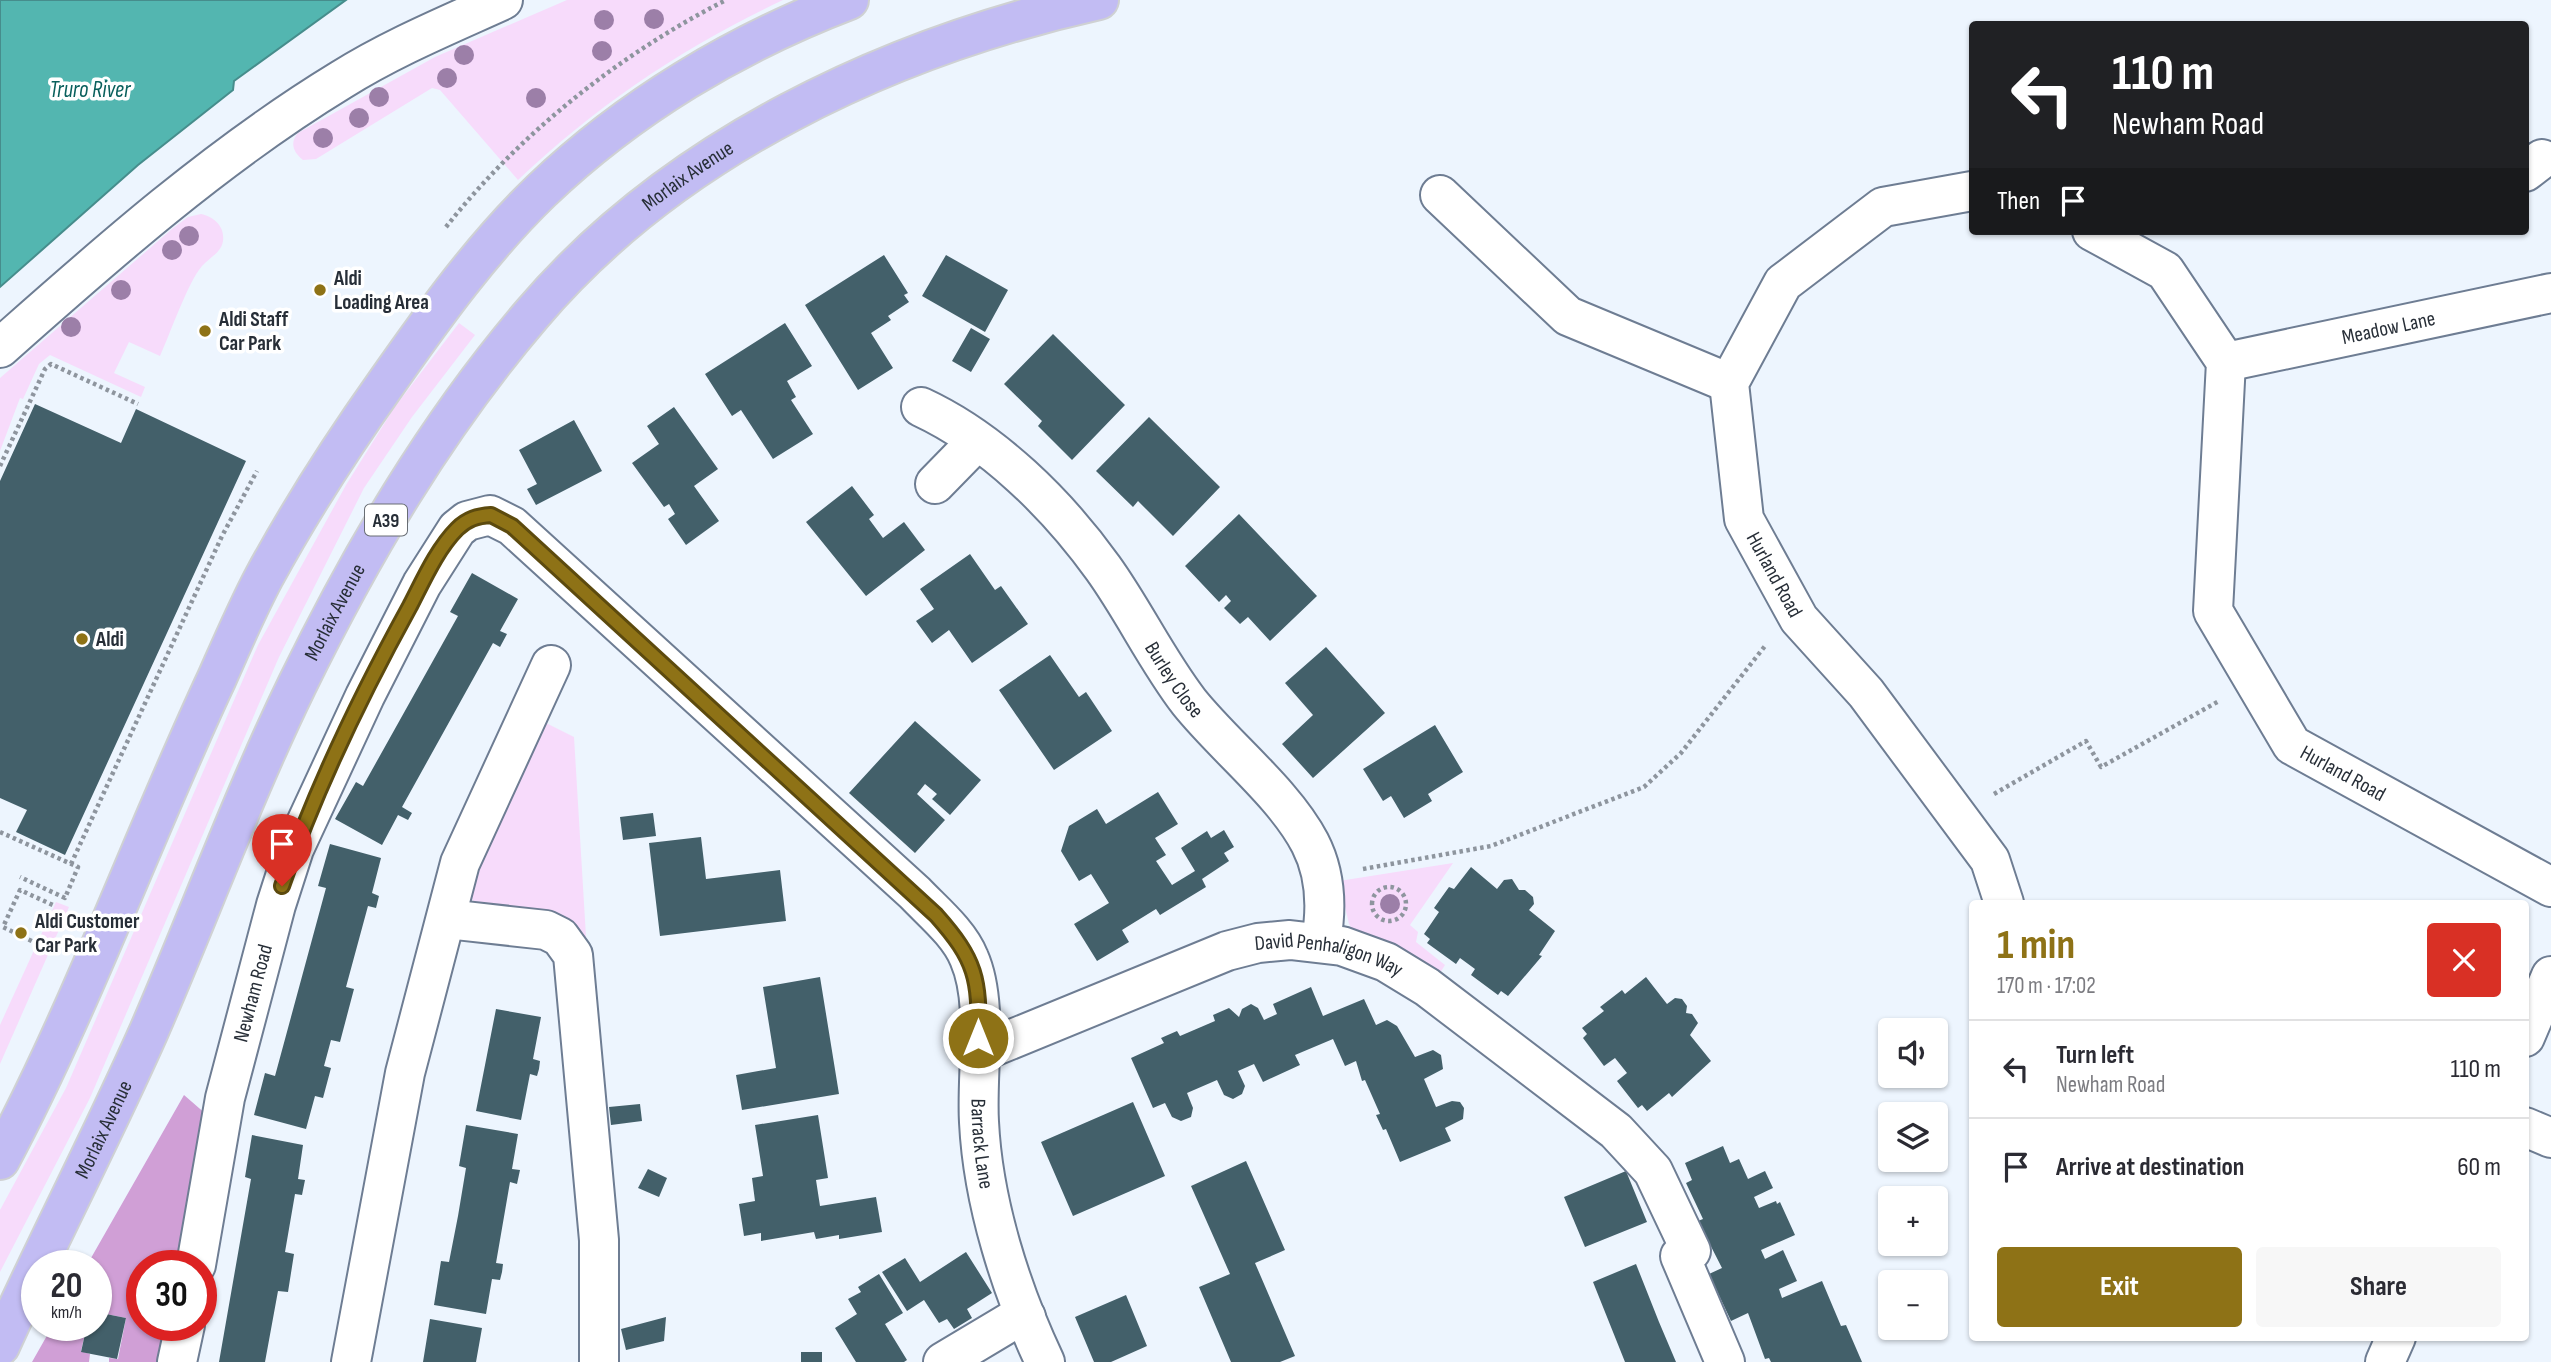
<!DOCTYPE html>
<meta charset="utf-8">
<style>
:root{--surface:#fff;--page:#f7f7f7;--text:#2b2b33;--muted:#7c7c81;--line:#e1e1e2;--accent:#8e7216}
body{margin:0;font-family:"Sofia Sans Condensed",sans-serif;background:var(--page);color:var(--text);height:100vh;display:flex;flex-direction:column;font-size:26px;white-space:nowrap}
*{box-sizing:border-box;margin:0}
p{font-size:23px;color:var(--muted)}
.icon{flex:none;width:38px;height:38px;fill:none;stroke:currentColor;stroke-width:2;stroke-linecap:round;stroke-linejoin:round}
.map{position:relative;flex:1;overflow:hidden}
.sheet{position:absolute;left:1969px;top:900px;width:560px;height:441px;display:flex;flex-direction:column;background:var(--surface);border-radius:7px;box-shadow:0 2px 5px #0004}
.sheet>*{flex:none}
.hud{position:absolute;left:1969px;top:21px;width:560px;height:214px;border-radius:7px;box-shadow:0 2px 5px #0004;background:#202124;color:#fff;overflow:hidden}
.buttons{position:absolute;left:1878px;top:1018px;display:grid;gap:14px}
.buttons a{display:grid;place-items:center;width:70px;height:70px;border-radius:7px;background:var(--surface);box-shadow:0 2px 5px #0004;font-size:35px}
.speed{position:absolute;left:21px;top:1250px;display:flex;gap:14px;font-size:35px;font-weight:700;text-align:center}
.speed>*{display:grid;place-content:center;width:91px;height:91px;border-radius:50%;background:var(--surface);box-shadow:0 2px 5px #0004;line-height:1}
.speed small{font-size:18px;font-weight:400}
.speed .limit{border:10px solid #d22;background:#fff;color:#111}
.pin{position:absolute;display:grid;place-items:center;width:60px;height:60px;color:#fff;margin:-72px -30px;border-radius:50% 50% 50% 0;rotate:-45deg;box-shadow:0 0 7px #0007}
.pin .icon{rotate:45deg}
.me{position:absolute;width:77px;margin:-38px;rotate:0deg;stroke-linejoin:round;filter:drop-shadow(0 0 5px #0008)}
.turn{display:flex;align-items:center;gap:24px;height:147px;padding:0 28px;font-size:32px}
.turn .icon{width:91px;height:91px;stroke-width:2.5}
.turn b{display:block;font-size:49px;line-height:60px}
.then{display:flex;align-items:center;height:66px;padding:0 28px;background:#0003;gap:14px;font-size:26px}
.round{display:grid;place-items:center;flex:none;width:74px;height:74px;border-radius:7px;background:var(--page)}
.overview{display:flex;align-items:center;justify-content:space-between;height:119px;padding:0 28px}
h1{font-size:42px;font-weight:700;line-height:52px;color:var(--accent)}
.cta{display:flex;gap:14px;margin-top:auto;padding:14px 28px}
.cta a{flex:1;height:80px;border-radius:7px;background:var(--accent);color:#fff;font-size:28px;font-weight:700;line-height:80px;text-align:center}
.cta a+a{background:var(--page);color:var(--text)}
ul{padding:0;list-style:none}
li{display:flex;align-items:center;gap:21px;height:98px;padding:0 28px;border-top:2px solid var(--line)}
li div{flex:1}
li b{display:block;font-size:26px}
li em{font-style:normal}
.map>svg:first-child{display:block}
.green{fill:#f7dbfb}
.forest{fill:#d09fd6}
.water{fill:#53b6b0;stroke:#468d8c;stroke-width:2}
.building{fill:#43606a}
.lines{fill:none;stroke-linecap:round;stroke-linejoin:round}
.minor-casing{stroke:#6e7d93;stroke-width:42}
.highway-casing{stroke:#cfd1d3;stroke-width:42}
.path{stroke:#8e959e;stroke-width:4.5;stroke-dasharray:3.5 3.5;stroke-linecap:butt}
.minor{stroke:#fff;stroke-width:38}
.highway{stroke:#c2bcf3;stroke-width:38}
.tree{fill:#9c7fa8}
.route-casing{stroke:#5c4a0e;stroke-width:18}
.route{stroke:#8e7216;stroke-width:12}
.poi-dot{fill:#8e7216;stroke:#fff;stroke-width:2.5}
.labels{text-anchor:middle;stroke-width:7;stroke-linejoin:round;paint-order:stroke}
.shield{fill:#fff;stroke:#686d73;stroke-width:2}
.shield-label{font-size:19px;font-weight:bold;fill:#272e37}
.street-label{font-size:21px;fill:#272e37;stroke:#fff}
.poi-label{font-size:21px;font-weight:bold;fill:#272e37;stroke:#fff;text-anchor:start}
.water-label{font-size:23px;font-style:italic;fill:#0a605d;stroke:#fff}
</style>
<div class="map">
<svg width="2551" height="1362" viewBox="0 0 2551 1362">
<rect width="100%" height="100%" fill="#edf5fe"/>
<path class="green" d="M567,0H783C685,46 598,104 518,180L440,90L432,88L316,159L303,160C294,153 289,143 298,133L435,57Z
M201,214C214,217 225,226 223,241C221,253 210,257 202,266C188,282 170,334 160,356L129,342L114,373L145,387L141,397L50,355L39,364L23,399L20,398L0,451V378L172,229L188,217Z
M459,323L475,335L412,417L364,488L279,657L90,1098L0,1272V1210L66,1088L258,645L346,485L394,408Z
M540,720L574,737L587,953L474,905L468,883Z
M1453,863L1410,925L1418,932L1416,942L1445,965L1440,973L1401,949L1353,930L1349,924L1339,881Z
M56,902L69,907L0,1064V1025Z"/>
<path class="forest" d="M184,1095L207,1115L181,1265H142V1325H170L164,1362H109V1358L118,1359L126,1318L96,1312V1265H87Z
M53,1325H87L81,1351L90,1354L89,1362H32Z"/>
<path class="water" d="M0,0H346L234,81L233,90L138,165L0,287Z"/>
<path class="building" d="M884,255L908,293L904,295L909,302L888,316L891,320L871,333L893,368L858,390L805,305Z
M946,255L1008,290L985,332L922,296Z
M785,323L812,366L787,381L796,397L791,400L813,434L773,459L741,410L732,416L705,374Z
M971,328L990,339L971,372L952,361Z
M1053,334L1125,405L1072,460L1038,426L1042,421L1004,384Z
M35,404L121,443L136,409L246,461L65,855L16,832L27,810L0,798V481Z
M674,407L718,469L694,486L719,521L686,545L668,519L675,514L669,504L664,507L632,463L659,444L647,426Z
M1149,417L1220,487L1173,536L1138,501L1133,507L1096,471Z
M574,420L602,471L536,505L527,489L537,484L519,450Z
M852,486L874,515L869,519L883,538L904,522L925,550L866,596L806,522Z
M1239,514L1317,596L1270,641L1248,617L1240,624L1224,608L1231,601L1226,595L1219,602L1185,566Z
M970,554L995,590L1001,586L1028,624L972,663L949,630L932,643L916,621L934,609L920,589Z
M472,573L518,599L500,631L507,634L500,647L493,643L402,807L412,813L408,820L398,815L382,845L335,819L356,782L363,786L458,616L450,612Z
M1326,647L1385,713L1313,778L1282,744L1313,715L1285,683Z
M1050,655L1079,697L1086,692L1112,731L1054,770L999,690Z
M915,721L981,780L950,815L932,799L937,794L925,784L917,794L945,820L915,853L849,793Z
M1435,725L1463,772L1428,794L1432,801L1404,818L1391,796L1383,801L1363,769Z
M1158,792L1178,824L1155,838L1166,855L1156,861L1172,885L1195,871L1181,848L1207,831L1211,838L1224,830L1234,847L1224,853L1229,861L1202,879L1206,887L1160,915L1156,909L1122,930L1129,942L1097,961L1074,924L1109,903L1091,874L1079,881L1061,851L1069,826L1097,809L1106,824Z
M653,813L656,836L623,840L620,817Z
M701,837L706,879L780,870L786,921L660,936L649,843Z
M330,844L381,858L372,893L379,896L376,908L368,906L346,987L354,989L340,1042L331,1040L324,1066L331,1068L323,1098L315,1096L306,1129L254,1115L265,1073L275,1076L326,888L318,886Z
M1471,867L1497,889L1504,880L1512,879L1519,890H1525L1533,897L1534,904L1529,910L1555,931L1539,955L1542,956L1508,996L1501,991L1498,995L1471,975L1475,969L1460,958L1456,964L1427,943L1430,939L1424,934L1439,912L1434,908L1449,887L1454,889Z
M820,977L839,1094L742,1110L736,1075L776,1068L763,987Z
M1646,977L1667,1004L1675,998L1682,999L1687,1006L1686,1013L1692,1014L1698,1023L1690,1035L1711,1061L1672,1097L1669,1093L1647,1111L1642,1105L1638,1108L1617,1081L1627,1073L1615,1058L1604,1066L1583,1038L1587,1034L1582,1028L1604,1011L1600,1007L1622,990L1625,994Z
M1311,987L1323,1016L1364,999L1376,1025L1387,1020L1397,1026L1415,1057L1433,1050L1441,1055L1443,1069L1424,1079L1436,1107L1452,1101L1460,1102L1464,1108L1463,1119L1445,1128L1451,1141L1400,1162L1386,1129L1383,1130L1376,1115L1380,1114L1365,1080L1362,1081L1356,1061L1345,1066L1333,1039L1295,1055L1300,1065L1263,1082L1254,1064L1238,1071L1245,1086L1242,1094L1233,1099L1224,1095L1217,1080L1187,1093L1193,1108L1191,1117L1181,1121L1172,1117L1165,1103L1153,1108L1131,1058L1164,1043L1161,1038L1177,1031L1180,1036L1215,1021L1213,1015L1229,1008L1239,1017L1242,1009L1251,1004L1258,1008L1264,1020L1277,1014L1273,1004Z
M496,1009L541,1017L533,1059L540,1061L539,1069L537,1076L530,1074L521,1120L476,1111Z
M1133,1102L1165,1176L1073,1216L1041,1142Z
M640,1104L642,1121L611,1125L609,1107Z
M818,1115L828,1178L816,1180L820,1206L876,1197L882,1232L839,1239V1235L816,1239L814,1232L761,1241V1233L744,1236L739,1204L755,1201L752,1178L763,1176L755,1125Z
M466,1125L518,1134L512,1169L520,1170L517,1184L510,1182L496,1263L503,1264L502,1272L500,1280L492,1279L486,1314L434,1305L441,1261L449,1262L458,1216L466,1168L459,1166Z
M252,1135L303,1145L298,1179L305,1180L302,1195L295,1194L285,1252L294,1254L288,1292L278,1291L265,1362H219L251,1179L245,1177Z
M1723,1146L1730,1163L1739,1159L1748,1179L1765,1171L1773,1188L1754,1197L1759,1208L1776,1201L1777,1204L1780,1202L1795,1235L1761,1250L1765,1259L1783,1250L1797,1281L1779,1289L1782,1298L1822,1281L1841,1326L1846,1325L1862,1362H1771L1769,1358L1765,1359L1748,1313L1731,1321L1709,1274L1722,1268L1698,1221L1703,1219L1686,1183L1692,1180L1685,1163Z
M1246,1161L1285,1250L1255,1263L1295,1356L1280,1362H1231L1199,1287L1230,1274L1191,1186Z
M648,1169L667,1178L659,1197L638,1188Z
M1626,1171L1647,1222L1585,1247L1564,1197Z
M966,1252L992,1293L967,1309L972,1318L954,1329L947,1319L939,1323L924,1300L907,1311L882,1272L905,1258L920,1282Z
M1636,1264L1659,1322L1676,1362H1625L1593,1282Z
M879,1274L903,1313L885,1324L907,1360L904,1362H856L835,1328L857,1314L848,1299L861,1292L858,1287Z
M1126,1295L1147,1346L1111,1362H1094L1075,1317Z
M96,1312L126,1318L117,1359L81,1352L87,1325H96Z
M666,1317L664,1341L626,1350L621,1329Z
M430,1319L482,1328L476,1362H423Z
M801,1352H822V1362H801Z"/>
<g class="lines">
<defs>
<g id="minor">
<path d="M2525,172L2542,159"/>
<path id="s1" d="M1972,191L1883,207L1783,283L1729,383L1744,519L1799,619L1866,693L1990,860L2004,903"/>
<path d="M1440,195L1568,316L1729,383"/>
<path id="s2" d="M2092,231L2165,271L2226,362L2213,611L2292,745L2551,887"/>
<path d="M0,348C108,252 218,155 341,80C392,48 448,25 503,0"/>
<path id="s3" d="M2226,362L2551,293"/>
<path id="s4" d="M921,407C992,440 1057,504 1103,568C1134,611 1156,659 1189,702C1225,747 1284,793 1310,843C1326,874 1327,908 1321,941"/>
<path d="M935,484L977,441"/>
<path d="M447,919L546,930L560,937L573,955L599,1240V1362"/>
<path d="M2525,1037L2551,976"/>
<path id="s5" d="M978,1053L1227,951L1258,943L1290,940L1342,946L1386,962L1427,987L1616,1131L1653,1171L1691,1251L1680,1256L1725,1362"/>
<path d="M2525,1127L2551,1138"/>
<path id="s6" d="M196,1265L225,1098L276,905L294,849L365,696L422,584L457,529L467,521L490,515L512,526L915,893C933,912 959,933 969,958C989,1003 976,1072 979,1122C983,1203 1011,1290 1045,1362"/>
<path d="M177,1362L185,1325"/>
<path d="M351,1362L405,1073L460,863L551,665"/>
<path d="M943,1362L1010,1322L1026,1317"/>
<path d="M2385,1362L2396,1337"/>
</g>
<g id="highway">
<path d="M0,1160C83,1004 142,838 217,678C232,644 247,609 264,577C301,509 343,444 387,382C434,315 482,248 541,191C629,107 736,43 849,0"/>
<path id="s7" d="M0,1346C48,1240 102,1137 149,1031C199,916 242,798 297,685C361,554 436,426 532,314C673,148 889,47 1099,0"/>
</g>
</defs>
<use href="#minor" class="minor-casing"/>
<use href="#highway" class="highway-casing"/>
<path class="path" d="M446,227C520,133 620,54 726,0
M0,466L45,369L51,364L138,404
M1994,794L2086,741L2101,767L2219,701
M0,832L78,867L65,898L20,877
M71,864L222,536L257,471
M1363,869L1491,846L1644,787L1681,753L1765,646
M1372 904a17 17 0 1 1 34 0a17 17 0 1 1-34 0Z
M38,944L3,927L20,890L55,906"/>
<use href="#minor" class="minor"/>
<use href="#highway" class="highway"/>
</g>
<g class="tree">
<circle cx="654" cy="19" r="10"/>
<circle cx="604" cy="20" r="10"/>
<circle cx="602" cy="51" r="10"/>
<circle cx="464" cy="55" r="10"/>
<circle cx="447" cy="78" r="10"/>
<circle cx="379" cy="97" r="10"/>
<circle cx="536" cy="98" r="10"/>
<circle cx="359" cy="118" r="10"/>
<circle cx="323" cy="138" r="10"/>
<circle cx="189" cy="236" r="10"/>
<circle cx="172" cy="250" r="10"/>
<circle cx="121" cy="290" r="10"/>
<circle cx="71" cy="327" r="10"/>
<circle cx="1390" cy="904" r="10"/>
</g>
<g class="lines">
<defs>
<path id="route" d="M282,886C315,790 361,695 410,606C423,581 437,549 457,529C467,519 477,516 491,515L512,526L936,915C976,960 980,979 978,1038"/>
</defs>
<use href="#route" class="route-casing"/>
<use href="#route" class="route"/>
</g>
<g class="poi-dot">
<circle cx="320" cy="290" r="7"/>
<circle cx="205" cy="331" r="7"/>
<circle cx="82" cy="639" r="7"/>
<circle cx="21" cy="933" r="7"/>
</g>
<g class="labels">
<rect class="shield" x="365" y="504.5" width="42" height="31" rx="5"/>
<g class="shield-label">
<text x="386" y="527">A39</text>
</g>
<g class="street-label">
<text dy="7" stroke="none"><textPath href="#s7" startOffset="1374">Morlaix Avenue</textPath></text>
<text dy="7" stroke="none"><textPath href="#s3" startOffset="166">Meadow Lane</textPath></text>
<text dy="7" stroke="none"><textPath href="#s1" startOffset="530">Hurland Road</textPath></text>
<text dy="7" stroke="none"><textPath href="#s7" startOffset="807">Morlaix Avenue</textPath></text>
<text dy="7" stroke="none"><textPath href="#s4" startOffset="378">Burley Close</textPath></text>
<text dy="7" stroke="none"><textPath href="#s2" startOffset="656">Hurland Road</textPath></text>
<text dy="7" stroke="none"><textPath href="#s5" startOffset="374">David Penhaligon Way</textPath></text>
<text dy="7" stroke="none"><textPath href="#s6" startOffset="278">Newham Road</textPath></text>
<text dy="7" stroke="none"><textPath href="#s7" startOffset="240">Morlaix Avenue</textPath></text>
<text dy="7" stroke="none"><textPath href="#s6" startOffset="1666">Barrack Lane</textPath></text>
</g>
<g class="poi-label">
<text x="334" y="285">Aldi<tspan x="334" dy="24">Loading Area</tspan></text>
<text x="219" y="326">Aldi Staff<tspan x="219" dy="24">Car Park</tspan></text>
<text x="96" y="646">Aldi</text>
<text x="35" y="928">Aldi Customer<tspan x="35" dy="24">Car Park</tspan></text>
</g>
<g class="water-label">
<text x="90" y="97">Truro River</text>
</g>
</g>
</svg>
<div class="buttons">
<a><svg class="icon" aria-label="sound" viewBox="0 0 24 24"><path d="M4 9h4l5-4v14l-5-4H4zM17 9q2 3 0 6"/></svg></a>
<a><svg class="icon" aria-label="layers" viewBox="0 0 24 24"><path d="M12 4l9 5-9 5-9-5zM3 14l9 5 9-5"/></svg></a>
<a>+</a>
<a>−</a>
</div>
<div class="speed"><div>20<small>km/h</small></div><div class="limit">30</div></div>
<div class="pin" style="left:282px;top:886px;background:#d93025"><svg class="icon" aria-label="arrive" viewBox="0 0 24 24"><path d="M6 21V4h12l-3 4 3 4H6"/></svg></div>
<svg class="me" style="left:978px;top:1038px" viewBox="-20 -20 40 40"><circle r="17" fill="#8e7216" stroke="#fff" stroke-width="3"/><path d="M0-11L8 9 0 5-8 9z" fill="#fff"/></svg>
<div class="hud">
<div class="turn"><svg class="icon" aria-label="left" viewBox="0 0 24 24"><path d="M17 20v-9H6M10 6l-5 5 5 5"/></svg><div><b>110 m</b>Newham Road</div></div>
<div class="then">Then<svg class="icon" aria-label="arrive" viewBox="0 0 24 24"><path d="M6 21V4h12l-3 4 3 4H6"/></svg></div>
</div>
<section class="sheet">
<div class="overview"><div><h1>1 min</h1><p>170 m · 17:02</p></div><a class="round" style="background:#d93025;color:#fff"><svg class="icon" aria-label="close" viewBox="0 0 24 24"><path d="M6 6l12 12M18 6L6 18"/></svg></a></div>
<ul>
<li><svg class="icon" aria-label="left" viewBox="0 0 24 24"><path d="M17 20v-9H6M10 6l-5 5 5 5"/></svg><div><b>Turn left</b><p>Newham Road</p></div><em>110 m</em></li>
<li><svg class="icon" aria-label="arrive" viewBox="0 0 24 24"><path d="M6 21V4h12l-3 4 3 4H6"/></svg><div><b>Arrive at destination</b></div><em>60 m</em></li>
</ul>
<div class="cta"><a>Exit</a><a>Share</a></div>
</section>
</div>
